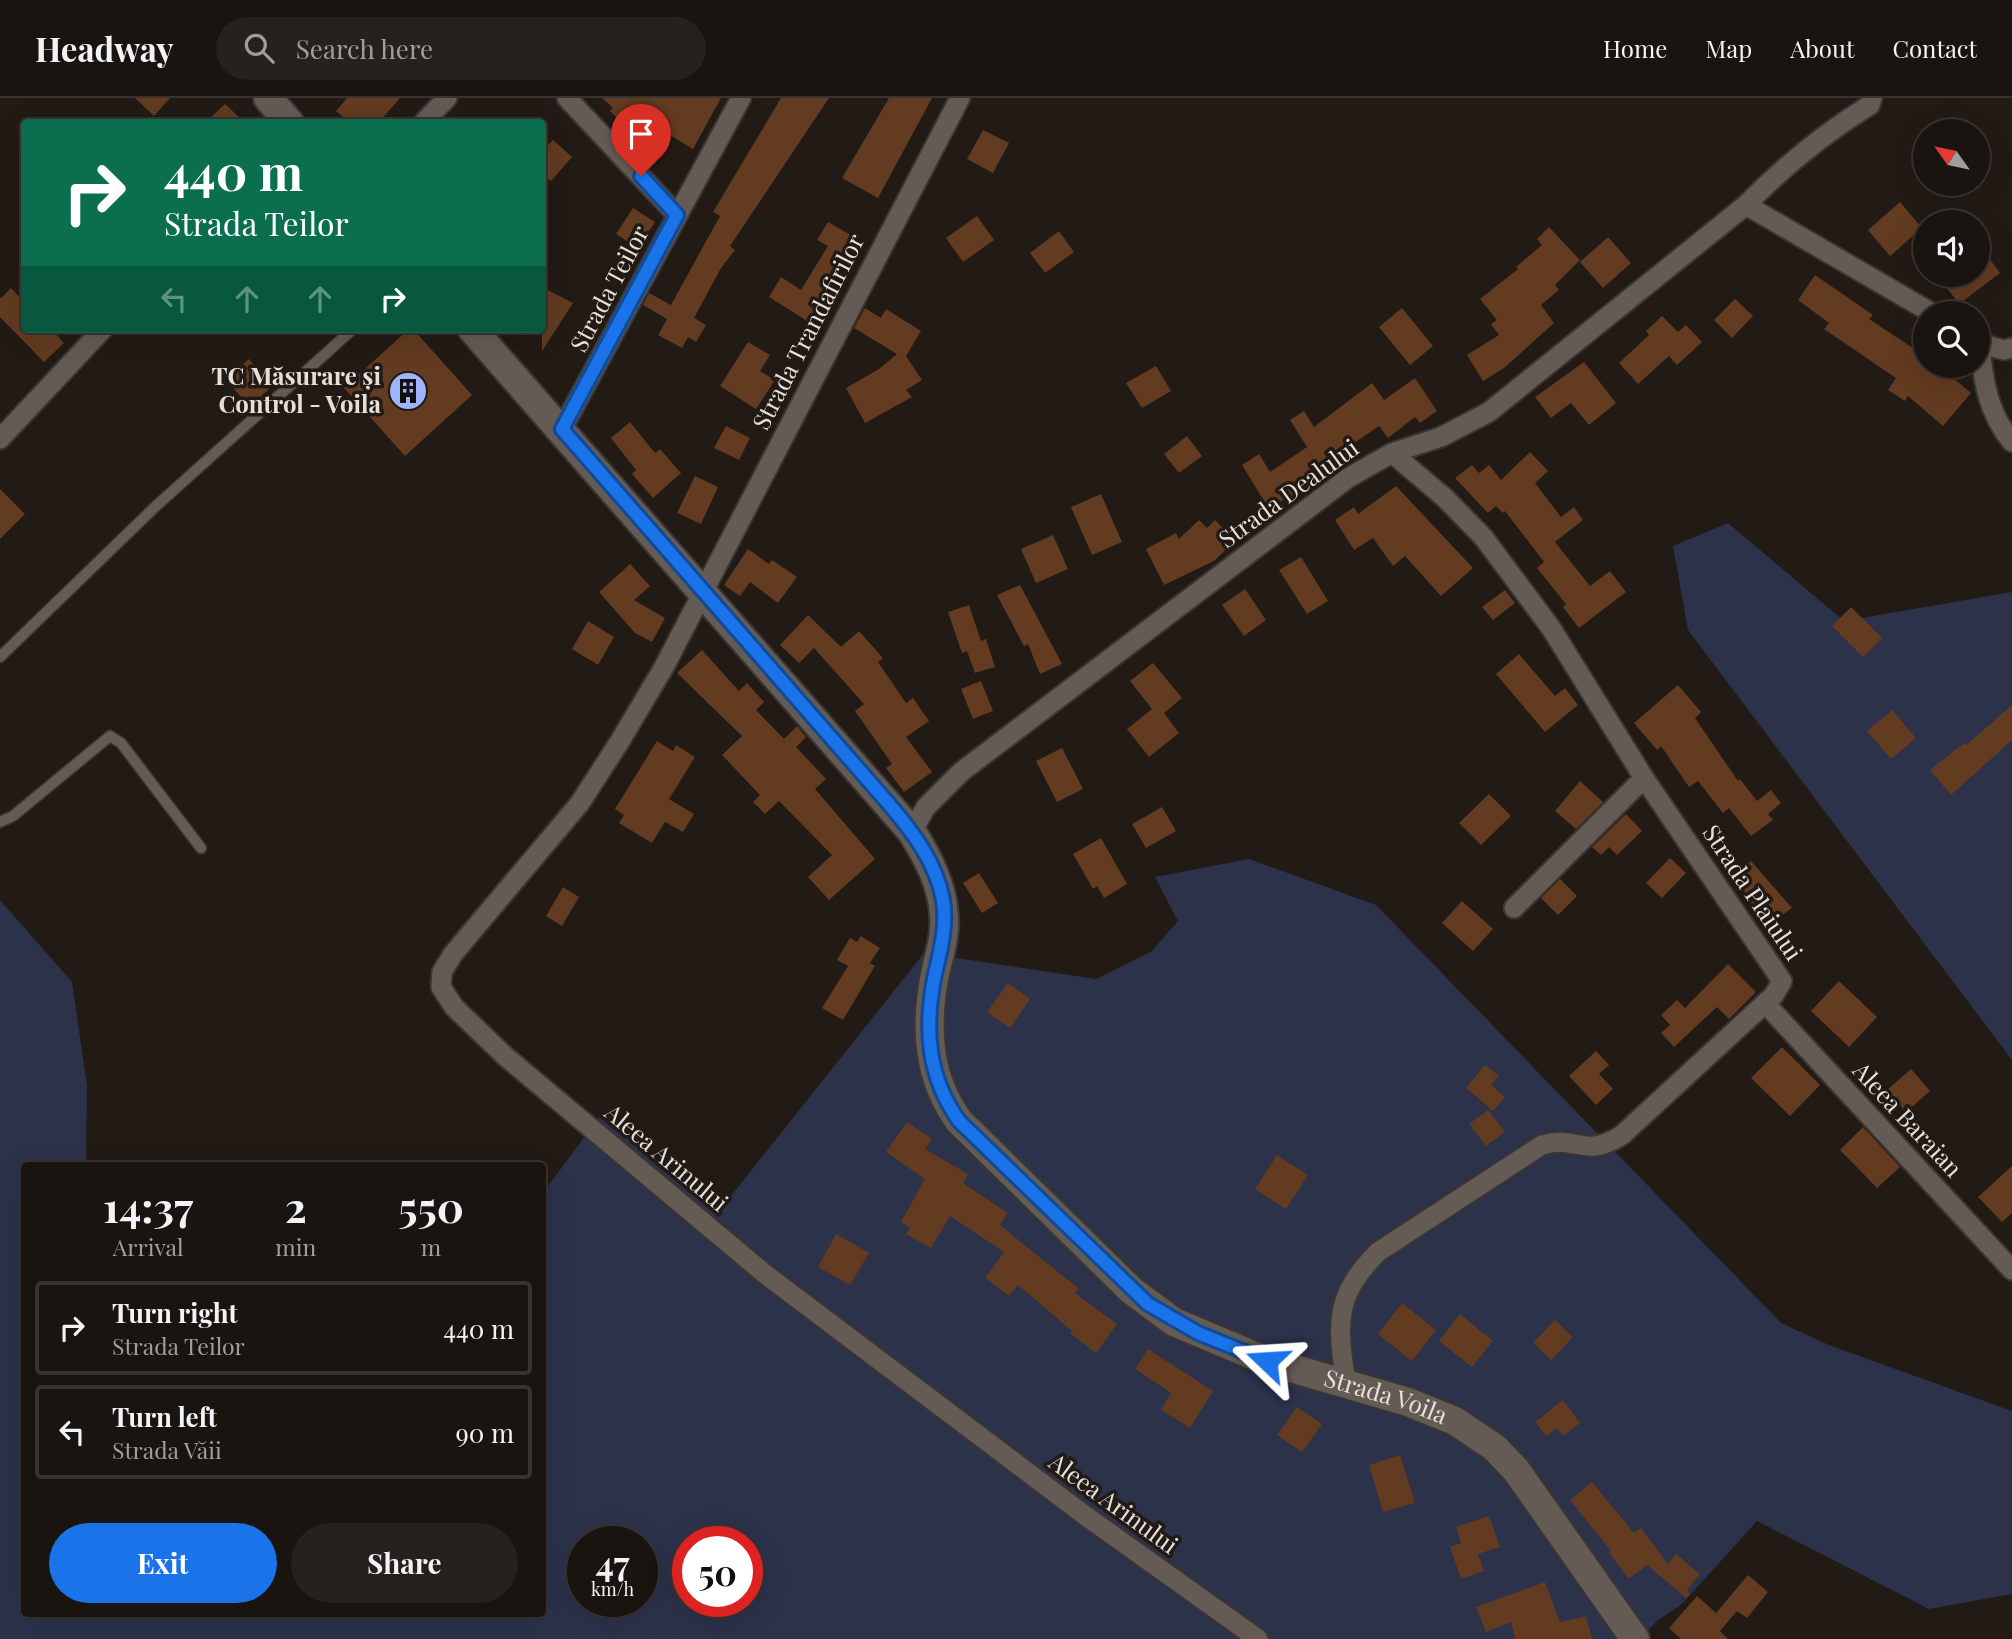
<!DOCTYPE html>
<meta charset="utf-8">
<style>
:root{--surface:#1a1410;--page:#27211e;--text:#f1f3f6;--muted:#9f9e9f;--line:#383330;--accent:#1a73e8}
body{margin:0;font-family:"Playfair Display",serif;background:var(--page);color:var(--text);height:100vh;display:flex;flex-direction:column;font-size:26px;white-space:nowrap}
*{box-sizing:border-box;margin:0}
p{font-size:23px;color:var(--muted)}
.icon{flex:none;width:38px;height:38px;fill:none;stroke:currentColor;stroke-width:2;stroke-linecap:round;stroke-linejoin:round}
.map{position:relative;flex:1;overflow:hidden}
.panel{position:absolute;left:21px;top:1064px;width:525px;height:455px;display:flex;flex-direction:column;background:var(--surface);border-radius:7px;box-shadow:0 7px 28px #0002,0 0 0 2px var(--line)}
.panel>*{flex:none}
.guide{position:absolute;left:21px;top:21px;width:525px;height:214px;border-radius:7px;box-shadow:0 7px 28px #0002,0 0 0 2px var(--line);background:#0b6e4f;color:#fff;overflow:hidden}
.needle{width:46px;rotate:303deg}
.controls{position:absolute;left:1913px;top:21px;display:grid;gap:14px}
.controls a{display:grid;place-items:center;width:77px;height:77px;border-radius:50%;background:var(--surface);box-shadow:0 7px 28px #0002,0 0 0 2px var(--line);font-size:35px}
.speed{position:absolute;left:567px;top:1428px;display:flex;gap:14px;font-size:35px;font-weight:700;text-align:center}
.speed>*{display:grid;place-content:center;width:91px;height:91px;border-radius:50%;background:var(--surface);box-shadow:0 7px 28px #0002,0 0 0 2px var(--line);line-height:1}
.speed small{font-size:18px;font-weight:400}
.speed .limit{border:10px solid #d22;background:#fff;color:#111}
.pin{position:absolute;display:grid;place-items:center;width:60px;height:60px;color:#fff;margin:-72px -30px;border-radius:50% 50% 50% 0;rotate:-45deg;box-shadow:0 0 7px #0007}
.pin .icon{rotate:45deg}
.me{position:absolute;width:77px;margin:-38px;rotate:290deg;stroke-linejoin:round;filter:drop-shadow(0 0 5px #0008)}
.turn{display:flex;align-items:center;gap:24px;height:147px;padding:0 28px;font-size:32px}
.turn .icon{width:91px;height:91px;stroke-width:2.5}
.turn b{display:block;font-size:49px;line-height:60px}
.lanes{display:flex;align-items:center;height:66px;padding:0 28px;background:#0003;justify-content:center;gap:35px;direction:ltr}
.lanes .off{opacity:.35}
.eta{display:flex;justify-content:space-evenly;align-items:center;height:119px;text-align:center}
.eta b{font-size:42px;font-weight:700;line-height:49px}
.action{display:flex;gap:14px;margin-top:auto;padding:14px 28px}
.action a{flex:1;height:80px;border-radius:42px;background:var(--accent);color:#fff;font-size:28px;font-weight:700;line-height:80px;text-align:center}
.action a+a{background:var(--page);color:var(--text)}
ul{padding:0;list-style:none}
li{display:flex;align-items:center;gap:21px;height:94px;margin:0 14px 10px;padding:0 14px;border:4px solid var(--line);border-radius:7px}
li div{flex:1}
li b{display:block;font-size:26px}
li em{font-style:normal}
header{display:flex;align-items:center;gap:42px;box-sizing:border-box;height:98px;padding:0 35px;background:var(--surface);border-bottom:2px solid var(--line)}
header strong{font-size:33px}
nav{display:flex;gap:38px;margin-inline-start:auto;font-size:24px}
.search{width:490px;height:63px;background:var(--page);display:flex;align-items:center;gap:18px;box-sizing:border-box;padding:0 24px;border-radius:38px;color:var(--muted);font-size:26px}
.map>svg:first-child{display:block}
.green{fill:#2b324a;fill-rule:evenodd}
.building{fill:#623b20}
.lines{fill:none;stroke-linecap:round;stroke-linejoin:round}
.lane-casing{stroke:#3b3533;stroke-width:13}
.street-casing{stroke:#3b3533;stroke-width:23}
.secondary-casing{stroke:#3b3533;stroke-width:32}
.lane{stroke:#655b55;stroke-width:10}
.street{stroke:#655b55;stroke-width:19}
.secondary{stroke:#655b55;stroke-width:28}
.route-casing{stroke:#114b97;stroke-width:18}
.route{stroke:#1a73e8;stroke-width:12}
.labels{text-anchor:middle;stroke-width:7;stroke-linejoin:round;paint-order:stroke}
.street-label{font-size:24px;fill:#e6e0dd;stroke:#221a15}
.poi-label{font-size:24px;font-weight:bold;fill:#e6e0dd;stroke:#221a15;text-anchor:end}
</style>
<header>
<strong>Headway</strong>
<div class="search"><svg class="icon" aria-label="search" viewBox="0 0 24 24"><circle cx="10" cy="10" r="6"/><path d="M15 15l6 6"/></svg>Search here</div>
<nav><a>Home</a><a>Map</a><a>About</a><a>Contact</a></nav>
</header>
<div class="map">
<svg width="2012" height="1541" viewBox="0 0 2012 1541">
<rect width="100%" height="100%" fill="#221a15"/>
<path class="green" d="M1728,425L1844,523L2012,494V962L1688,532L1673,448Z
M1249,761L1376,807L1781,1225L1829,1247L2012,1313V1496L1929,1511L1757,1423L1682,1506L1657,1523L1640,1541H0V802L72,884L87,988L86,1067L24,1068V1516H542L543,1095L599,1019L719,1113L924,855L1096,881L1152,853L1178,823L1155,779ZM583,1444H642V1503H583ZM688,1444H747V1503H688Z"/>
<path class="building" d="M135,0H170L154,18Z
M347,0H400L379,24H349L336,13Z
M602,0H721L693,51L650,25L636,39L610,13L613,10Z
M781,0H829L730,148L735,152L721,170L694,220L706,227L696,244L688,239L682,250L658,237L667,221L643,207L649,195L671,207L720,118L713,114Z
M889,0H932L878,100L842,80Z
M225,6L244,24H206Z
M983,32L1009,45L993,75L967,61Z
M553,42L572,59L551,83L542,75V53Z
M1900,104L1922,130L1890,158L1868,132Z
M633,110L655,124L638,150L616,136Z
M977,118L994,142L963,164L946,140Z
M828,124L854,139L830,180L834,183L807,223L769,199L781,179L801,192L828,148L817,142Z
M1549,129L1580,162L1555,187L1559,192L1541,207L1554,225L1504,270L1483,283L1467,257L1499,237L1491,226L1497,222L1480,201L1518,171L1516,169L1542,147L1537,141Z
M1059,133L1074,154L1045,175L1030,155Z
M1608,139L1631,165L1603,190L1580,164Z
M1978,145L2000,175L1959,206L1937,177H1978Z
M1815,177L1873,217L1869,221L1925,258V268H1939L1971,295L1943,328L1908,298L1905,303L1888,292L1896,280L1824,231L1829,225L1798,202Z
M542,189L573,205L542,253Z
M11,190L24,204V231H51L64,245L44,264L0,219V201Z
M1735,201L1753,218L1732,240L1714,222Z
M865,210L881,220L886,211L921,233L906,258L922,282L906,292L912,299L865,325L846,290L879,271L897,256L854,230Z
M1402,210L1433,248L1410,267L1379,229Z
M1662,218L1678,234L1686,227L1702,244L1677,267L1669,258L1638,286L1619,265L1649,237L1646,233Z
M409,231H413L472,297L405,358L344,290Z
M748,244L770,257L760,273L775,282L756,311L720,288Z
M249,261L272,288L250,309L225,281Z
M1584,264L1616,305L1589,327L1571,305L1551,320L1535,299Z
M1156,268L1171,293L1142,310L1126,285Z
M1415,280L1437,313L1420,325L1415,319L1388,340L1379,328L1309,376L1315,386L1294,402L1291,397L1269,411L1242,367L1259,356L1270,374L1307,349L1290,322L1304,313L1314,329L1372,285L1384,302Z
M630,324L655,355L660,351L681,375L653,400L632,376L636,372L611,340Z
M726,328L750,340L739,362L714,350Z
M1187,338L1202,358L1179,375L1164,356Z
M1530,354L1548,373L1535,385L1561,419L1574,409L1583,422L1555,444L1590,488L1610,473L1626,494L1579,530L1563,509L1566,506L1537,470L1544,464L1505,413L1503,415L1496,408L1488,415L1455,380L1472,367L1479,375L1489,367L1501,382Z
M695,378L718,389L701,426L677,415Z
M1396,388L1473,470L1441,498L1405,458L1393,468L1373,440L1354,452L1335,422L1354,409L1358,416Z
M0,391L25,416L0,441Z
M1101,396L1122,444L1092,457L1071,409Z
M1199,422L1207,430L1215,422L1235,443L1214,463L1164,487L1146,451L1176,435L1179,441Z
M1053,437L1068,471L1036,485L1021,451Z
M748,451L769,466L772,462L797,479L778,505L750,484L740,498L724,487Z
M1301,459L1328,503L1307,516L1279,472Z
M630,466L650,488L634,502L665,520L652,544L635,535L599,494Z
M1020,487L1062,566L1040,576L1028,546L1024,548L997,497Z
M1245,491L1266,522L1244,538L1222,507Z
M1505,492L1515,505L1493,522L1482,509Z
M969,507L981,543L986,541L995,569L975,575L967,553L962,555L948,514Z
M1851,509L1882,540L1863,559L1832,528Z
M808,517L841,549L859,533L883,560L878,564L906,605L913,600L929,623L906,639L932,674L904,694L886,670L892,666L855,613L864,606L814,550L799,565L780,547Z
M588,523L614,539L598,567L572,551Z
M702,552L739,593L747,585L764,604L756,612L784,641L797,628L806,639L796,649L826,681L815,691L875,761L829,802L808,779L832,757L779,703L765,716L753,704L760,697L722,657L742,638L677,575Z
M1519,556L1555,598L1565,590L1578,607L1545,634L1496,576Z
M1153,565L1182,600L1164,615L1179,635L1149,659L1127,631L1152,611L1130,583Z
M981,583L993,613L973,621L961,591Z
M1678,587L1701,614L1695,620L1738,683L1740,681L1757,703L1771,692L1781,705L1768,716L1773,722L1751,738L1729,710L1723,715L1698,683L1689,689L1661,648L1657,652L1634,625Z
M2012,607V642L1951,697L1930,672L1964,645L1966,647Z
M1892,612L1916,640L1891,661L1867,633Z
M657,643L673,653L676,647L695,659L669,701L694,716L683,734L665,724L652,745L619,725L624,717L615,711Z
M1062,650L1083,691L1057,704L1036,663Z
M1580,683L1603,704L1576,731L1555,713Z
M1489,696L1511,718L1481,747L1459,725Z
M1162,709L1176,733L1146,750L1132,726Z
M1626,716L1642,733L1617,757L1609,749L1601,757L1592,749Z
M1101,740L1127,786L1104,800L1097,788L1093,791L1073,756Z
M1670,760L1686,775L1662,800L1646,785Z
M1751,763L1792,810L1765,829L1730,779Z
M979,775L998,805L982,815L963,785Z
M1560,781L1577,798L1558,817L1541,800Z
M563,789L579,799L562,828L546,818Z
M1462,803L1493,831L1473,853L1442,825Z
M861,838L880,850L870,865L875,868L843,922L822,910L848,868L837,862L850,840L857,844Z
M1728,866L1756,894L1729,921L1717,909L1674,949L1661,935L1670,927L1661,917L1677,902L1685,910Z
M1839,883L1877,919L1849,949L1811,913Z
M1008,885L1030,901L1010,930L987,914Z
M1782,949L1820,987L1790,1018L1751,980Z
M1596,953L1609,967L1599,976L1613,991L1596,1007L1569,978Z
M1485,967L1499,978L1491,987L1505,999L1493,1013L1466,990Z
M1911,971L1930,993L1906,1014L1887,992Z
M1488,1012L1505,1034L1486,1048L1469,1026Z
M907,1024L932,1041L925,1051L968,1076L963,1085L1008,1115L1000,1127L1079,1191L1075,1195L1117,1226L1096,1255L1070,1235L1072,1233L1018,1187L1009,1198L985,1180L1004,1154L950,1118L931,1150L906,1136L910,1130L901,1124L925,1081L886,1054Z
M1863,1029L1900,1069L1877,1090L1840,1052Z
M1277,1057L1308,1077L1286,1111L1255,1091Z
M2012,1068V1115L2002,1124L1978,1099Z
M836,1136L869,1155L850,1187L818,1169Z
M1402,1205L1436,1232L1412,1263L1378,1236Z
M1460,1216L1493,1243L1472,1269L1439,1243Z
M1555,1222L1573,1239L1551,1262L1533,1245Z
M1148,1251L1213,1293L1190,1330L1161,1312L1171,1295L1135,1271Z
M1563,1302L1580,1325L1563,1338L1557,1330L1546,1338L1535,1324Z
M1297,1309L1322,1326L1302,1354L1277,1337Z
M1400,1357L1415,1405L1383,1414L1369,1367Z
M1592,1384L1634,1435L1641,1430L1668,1466L1676,1456L1700,1476L1687,1492L1690,1496L1686,1500L1647,1467L1629,1481L1609,1455L1611,1453L1570,1402Z
M1489,1418L1500,1449L1478,1456L1484,1473L1461,1481L1450,1449L1461,1445L1456,1429Z
M1748,1477L1768,1494L1747,1520L1737,1513L1720,1533L1728,1541H1681L1669,1530L1697,1498L1716,1515Z
M1545,1484L1560,1524L1586,1518L1592,1541H1515L1511,1524L1486,1534L1476,1509Z"/>
<g class="lines">
<defs>
<path id="lane" d="M0,559L156,408L353,231
M0,724L13,718L110,638L121,645L201,750"/>
<path id="street" d="M567,0L677,117
M960,0L664,569L620,643L580,705L453,856L442,874L441,889L454,909L505,958L765,1176L1083,1416L1258,1541
M424,24L447,0
M1746,107C1784,68 1823,36 1870,7L1872,0
M1978,245L2004,252L2012,250
M1980,247C1983,283 1988,315 2012,344
M562,331L741,0
M0,341L103,231
M912,734L926,709L961,674L1348,380L1392,355L1441,339L1489,314L1746,107L1932,215
M1514,810L1644,680
M1765,905L2012,1172
M1346,1285C1337,1226 1334,1198 1378,1154L1542,1047C1577,1036 1583,1062 1622,1037L1774,897L1782,883L1644,680L1551,530L1484,440L1445,400L1392,355"/>
<g id="secondary">
<path d="M268,0L289,24"/>
<path id="s1" d="M472,231L912,734C928,760 942,786 944,817C946,839 938,860 934,881C925,932 928,980 959,1023L1131,1192L1174,1224L1267,1263L1408,1304L1455,1323L1495,1350L1516,1372L1635,1541"/>
</g>
</defs>
<use href="#lane" class="lane-casing"/>
<use href="#street" class="street-casing"/>
<use href="#secondary" class="secondary-casing"/>
<use href="#lane" class="lane"/>
<use href="#street" class="street"/>
<use href="#secondary" class="secondary"/>
</g>
<g class="lines">
<defs>
<path id="route" d="M641,78L677,117L562,331L888,705C912,733 936,764 943,802C947,827 941,851 935,876C924,929 927,978 959,1023L1148,1206L1198,1235L1267,1263"/>
</defs>
<use href="#route" class="route-casing"/>
<use href="#route" class="route"/>
</g>
<defs>
<symbol id="building-disc" viewBox="-11 -11 22 22"><circle r="9.5" fill="#a0b3fd" stroke="#221a15"/><path d="M-4-6H4V6H1V3H-1V6H-4ZM-2.5-4.3h1.7v1.8h-1.7ZM.8-4.3h1.7v1.8H.8ZM-2.5-1h1.7V.8h-1.7ZM.8-1h1.7V.8H.8Z" fill="#111"/></symbol>
</defs>
<g fill-rule="evenodd">
<use href="#building-disc" x="386" y="271" width="44" height="44"/>
</g>
<g class="labels">
<g class="street-label">
<text transform="translate(610 191) rotate(-62)" y="8">Strada Teilor</text>
<text transform="translate(809 234) rotate(-63)" y="8">Strada Trandafirilor</text>
<text transform="translate(1289 396) rotate(-36)" y="8">Strada Dealului</text>
<text transform="translate(1752 795) rotate(56)" y="8">Strada Plaiului</text>
<text transform="translate(1907 1022) rotate(47)" y="8">Aleea Baraian</text>
<text transform="translate(666 1060) rotate(40)" y="8">Aleea Arinului</text>
<text dy="8" stroke="none"><textPath href="#s1" startOffset="1491">Strada Voila</textPath></text>
<text transform="translate(1113 1406) rotate(36)" y="8">Aleea Arinului</text>
</g>
<g class="poi-label">
<text x="381" y="287">TC Măsurare și<tspan x="381" dy="28">Control - Voila</tspan></text>
</g>
</g>
</svg>
<div class="controls">
<a><svg class="needle" viewBox="-14 -14 28 28"><path d="M0-13l5 13h-10z" fill="#e53935"/><path d="M0 13l5-13h-10z" fill="#9f9e9f"/></svg></a>
<a><svg class="icon" aria-label="sound" viewBox="0 0 24 24"><path d="M4 9h4l5-4v14l-5-4H4zM17 9q2 3 0 6"/></svg></a>
<a><svg class="icon" aria-label="search" viewBox="0 0 24 24"><circle cx="10" cy="10" r="6"/><path d="M15 15l6 6"/></svg></a>
</div>
<div class="speed"><div>47<small>km/h</small></div><div class="limit">50</div></div>
<div class="pin" style="left:641px;top:78px;background:#d93025"><svg class="icon" aria-label="arrive" viewBox="0 0 24 24"><path d="M6 21V4h12l-3 4 3 4H6"/></svg></div>
<svg class="me" style="left:1267px;top:1263px" viewBox="-20 -20 40 40"><path d="M0-17L14 15 0 8-14 15z" fill="#1a73e8" stroke="#fff" stroke-width="4"/></svg>
<div class="guide">
<div class="turn"><svg class="icon" aria-label="right" viewBox="0 0 24 24"><path d="M7 20v-9h11M14 6l5 5-5 5"/></svg><div><b>440 m</b>Strada Teilor</div></div>
<div class="lanes"><svg class="icon off" aria-label="left" viewBox="0 0 24 24"><path d="M17 20v-9H6M10 6l-5 5 5 5"/></svg><svg class="icon off" aria-label="ahead" viewBox="0 0 24 24"><path d="M12 20V5M6 11l6-6 6 6"/></svg><svg class="icon off" aria-label="ahead" viewBox="0 0 24 24"><path d="M12 20V5M6 11l6-6 6 6"/></svg><svg class="icon" aria-label="right" viewBox="0 0 24 24"><path d="M7 20v-9h11M14 6l5 5-5 5"/></svg></div>
</div>
<section class="panel">
<div class="eta">
<div><b>14:37</b><p>Arrival</p></div>
<div><b>2</b><p>min</p></div>
<div><b>550</b><p>m</p></div>
</div>
<ul>
<li><svg class="icon" aria-label="right" viewBox="0 0 24 24"><path d="M7 20v-9h11M14 6l5 5-5 5"/></svg><div><b>Turn right</b><p>Strada Teilor</p></div><em>440 m</em></li>
<li><svg class="icon" aria-label="left" viewBox="0 0 24 24"><path d="M17 20v-9H6M10 6l-5 5 5 5"/></svg><div><b>Turn left</b><p>Strada Văii</p></div><em>90 m</em></li>
</ul>
<div class="action"><a>Exit</a><a>Share</a></div>
</section>
</div>
